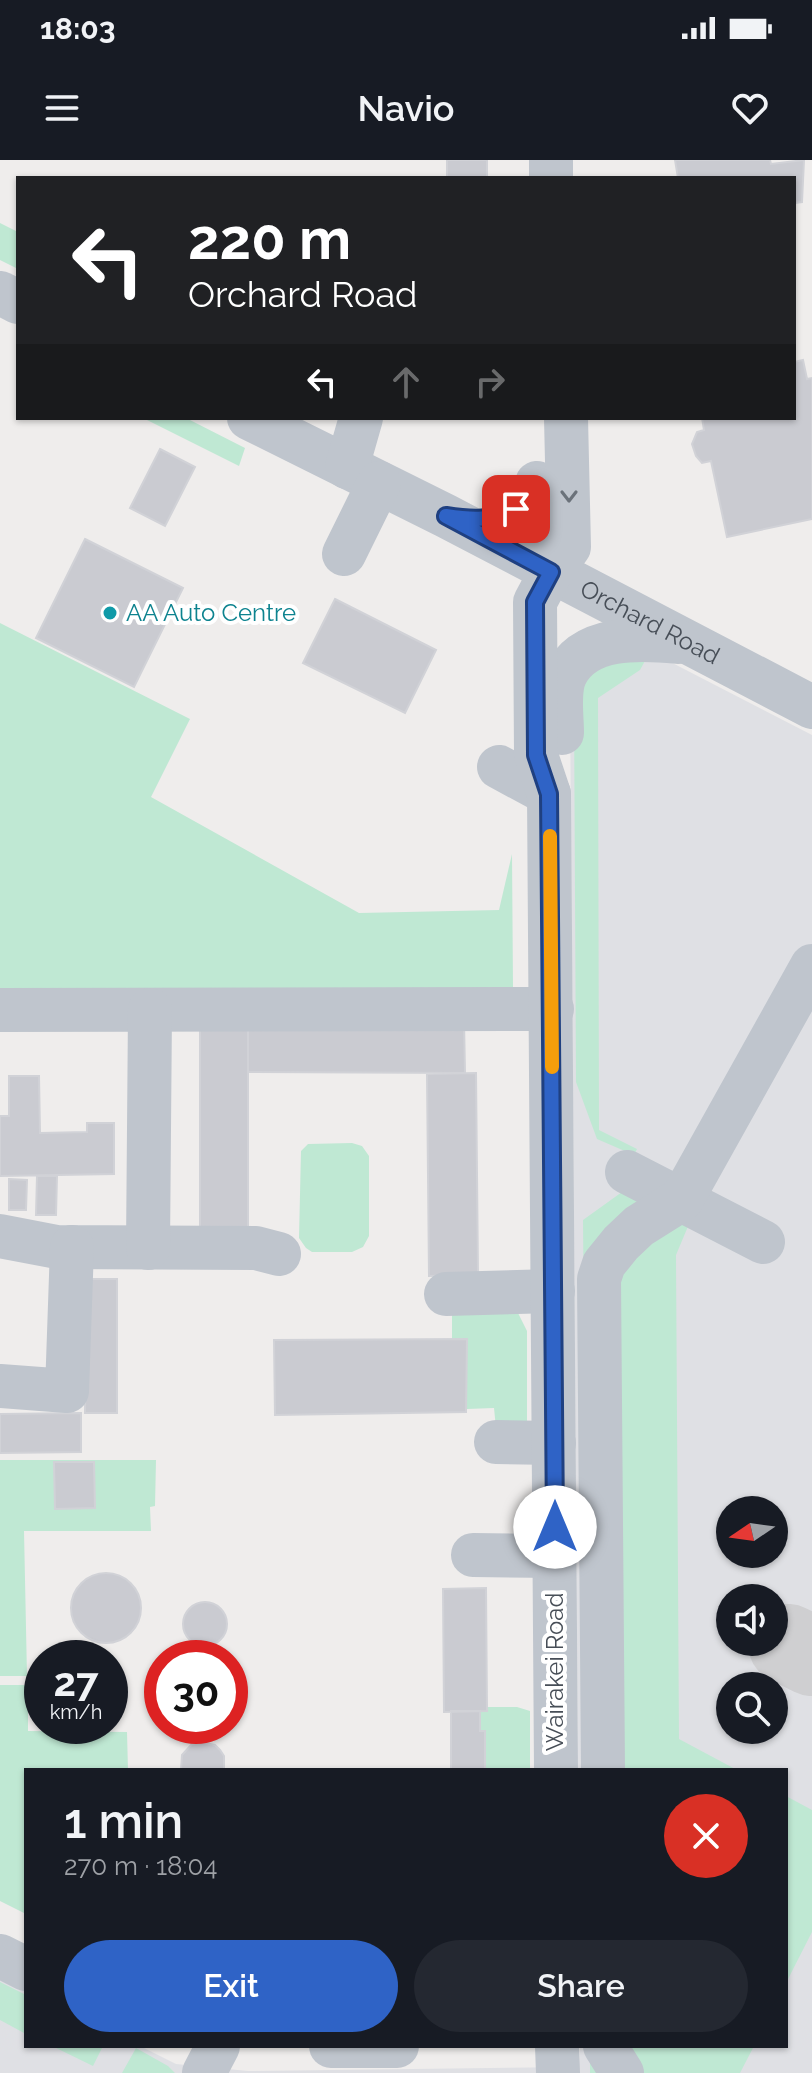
<!DOCTYPE html>
<meta charset="utf-8">
<style>
:root{--surface:#171b24;--page:#242831;--text:#f1f3f6;--muted:#9ea1a6;--accent:#2f63c6}
body{margin:0;font-family:Raleway,sans-serif;background:var(--page);color:var(--text);height:100vh;display:flex;flex-direction:column;font-size:30px;white-space:nowrap}
*{box-sizing:border-box;margin:0}
p{font-size:26px;color:var(--muted)}
.icon{flex:none;width:44px;height:44px;fill:none;stroke:currentColor;stroke-width:2;stroke-linecap:round;stroke-linejoin:round}
.map{position:relative;flex:1;overflow:hidden}
.sheet{position:absolute;left:24px;top:1608px;width:764px;height:280px;display:flex;flex-direction:column;background:var(--surface);border-radius:0px;box-shadow:0 2px 6px #0004}
.sheet>*{flex:none}
.hud{position:absolute;left:16px;top:16px;width:780px;height:244px;border-radius:0px;box-shadow:0 2px 6px #0004;background:#202124;color:#fff;overflow:hidden}
.needle{width:52px;rotate:257deg}
.buttons{position:absolute;left:716px;top:1336px;display:grid;gap:16px}
.buttons a{display:grid;place-items:center;width:72px;height:72px;border-radius:50%;background:var(--surface);box-shadow:0 2px 6px #0004;font-size:40px}
.speed{position:absolute;left:24px;top:1480px;display:flex;gap:16px;font-size:40px;font-weight:700;text-align:center}
.speed>*{display:grid;place-content:center;width:104px;height:104px;border-radius:50%;background:var(--surface);box-shadow:0 2px 6px #0004;line-height:1}
.speed small{font-size:20px;font-weight:400}
.speed .limit{border:12px solid #d22;background:#fff;color:#111}
.pin{position:absolute;display:grid;place-items:center;width:68px;height:68px;color:#fff;margin:-34px;border-radius:16px;box-shadow:0 4px 12px #0006}
.me{position:absolute;width:88px;margin:-44px;rotate:0deg;stroke-linejoin:round;filter:drop-shadow(0 0 6px #0008)}
.turn{display:flex;align-items:center;gap:28px;height:168px;padding:0 40px;font-size:36px}
.turn .icon{width:104px;height:104px;stroke-width:2.5}
.turn b{display:block;font-size:56px;line-height:68px}
.lanes{display:flex;align-items:center;height:76px;padding:0 40px;background:#0003;justify-content:center;gap:40px;direction:ltr}
.lanes .off{opacity:.35}
.round{display:grid;place-items:center;flex:none;width:84px;height:84px;border-radius:42px;background:var(--page)}
.overview{display:flex;align-items:center;justify-content:space-between;height:136px;padding:0 40px}
h1{font-size:48px;font-weight:600;line-height:60px}
.cta{display:flex;gap:16px;margin-top:auto;padding:16px 40px}
.cta a{flex:1;height:92px;border-radius:48px;background:var(--accent);color:#fff;font-size:32px;font-weight:600;line-height:92px;text-align:center}
.cta a+a{background:var(--page);color:var(--text)}
.status{display:flex;justify-content:space-between;align-items:center;height:56px;padding:0 40px;background:var(--surface);direction:ltr}
.status svg{height:22px;fill:currentColor}
header{display:flex;justify-content:space-between;align-items:center;height:104px;padding:0 40px;background:var(--surface);font-size:36px;font-weight:600}
.map>svg:first-child{display:block}
.airport{fill:#dfe0e4;fill-rule:evenodd}
.green{fill:#bfe8d3}
.lines{fill:none;stroke-linecap:round;stroke-linejoin:round}
.taxiway{stroke:#cfcfd1;stroke-width:80}
.building{fill:#cacbd1;stroke:#d1d2d7;stroke-width:2}
.minor{stroke:#bfc5cd;stroke-width:44}
.oneway{stroke:#6b727a}
.route-casing{stroke:#1f4081;stroke-width:20}
.route{stroke:#2f63c6;stroke-width:14}
.slow{stroke:#f59e0b;stroke-width:14}
.culture-dot{fill:#0f9aa8;stroke:#fff;stroke-width:3}
.labels{text-anchor:middle;stroke-width:8;stroke-linejoin:round;paint-order:stroke}
.culture-label{font-size:24px;fill:#0d838f;stroke:#fff;text-anchor:start}
.street-label{font-size:24px;fill:#474e57;stroke:#fff}
</style>
<div class="status"><b>18:03</b><svg viewBox="0 0 49 12"><path d="M0 12V9h3v3zM5 12V6h3v6zM10 12V3h3v9zM15 12V0h3v12zM26 1h20v11H26zM47 4h2v5h-2z"/></svg></div>
<header><svg class="icon" aria-label="menu" viewBox="0 0 24 24"><path d="M4 6h16M4 12h16M4 18h16"/></svg>Navio<svg class="icon" aria-label="heart" viewBox="0 0 24 24"><path d="M12 20l-8-8c-3-5 5-10 8-4 3-6 11-1 8 4z"/></svg></header>
<div class="map">
<svg width="812" height="1913" viewBox="0 0 812 1913">
<rect width="100%" height="100%" fill="#efedec"/>
<path class="airport" d="M655,494L812,575V1913H0V1816L26,1829V1886H140L176,1904L248,1911L579,1907L580,1886H786V1610H578L570,539ZM730,1350H774V1394H730ZM730,1438H774V1482H730ZM730,1526H774V1570H730Z"/>
<path class="green" d="M0,63L18,72V109L0,100Z
M143,258H186L245,288L239,306Z
M0,463L190,559L151,637L359,753L499,750L512,694L513,828L0,830Z
M646,499L640,510L598,538L599,970L637,989L634,995L597,979L576,922L574,545L593,505Z
M352,983L362,986L369,996V1076L363,1087L352,1092H312L306,1088L299,1078L301,991L308,984Z
M622,1032L689,1064L676,1095L679,1579L737,1610H588L583,1060Z
M452,1143L518,1153L527,1171V1265L496,1268L494,1248L467,1249V1180L452,1179Z
M0,1300H156L155,1346L150,1347L151,1371H24L27,1516H0Z
M0,1525H28V1571L127,1572L128,1610H26V1754L0,1741Z
M487,1547H517L530,1551V1610H485V1571H480V1551H486Z
M786,1636L812,1650V1772L786,1823Z
M0,1822L26,1835L24,1873L0,1860Z
M52,1886H103L93,1906Z
M590,1886H754L740,1913H590Z
M136,1888L168,1906L175,1913H122Z"/>
<g class="lines">
<path class="taxiway" d="M788,1484L812,1496"/>
</g>
<path class="building" d="M447,0H487V18H447Z
M675,0H770L771,4L804,0L802,42L794,43V18H678Z
M803,200L807,219L812,218V359L727,377L711,301L702,303L696,296L692,284L697,272L704,270L702,258H794V202Z
M160,289L195,307L165,366L130,348Z
M85,379L183,428L134,527L36,478Z
M335,439L436,490L405,553L303,503Z
M464,861L465,913L248,912V865Z
M200,865H248V1070H200Z
M476,913L478,1115L429,1116L427,914Z
M9,916H39L40,973L87,972V963H114V1014L0,1016V956H9Z
M37,1016H57L56,1055H36Z
M9,1019L27,1020L26,1050H9Z
M86,1119H117V1253H85Z
M467,1179L466,1252L275,1255L274,1180Z
M81,1253V1292L0,1293V1254Z
M54,1302H94L95,1348L55,1349Z
M71 1448a35 35 0 1 1 70 0a35 35 0 1 1-70 0Z
M486,1428L487,1551L444,1552L443,1429Z
M183 1464a22 22 0 1 1 44 0a22 22 0 1 1-44 0Z
M451,1551H480V1571H485V1610H451Z
M200,1582L215,1585L220,1590L224,1596V1610H181L182,1595L192,1584Z"/>
<g class="lines">
<g class="minor">
<path d="M551,0V18"/>
<path d="M0,133L18,142"/>
<path id="s1" d="M249,258L446,356L812,547"/>
<path d="M347,307L361,258"/>
<path d="M537,323L543,392"/>
<path d="M344,394L379,323"/>
<path d="M562,573C562,556 558,532 565,516C583,475 641,478 678,482"/>
<path d="M499,607L549,634"/>
<path d="M0,850L552,849"/>
<path d="M627,1012L763,1082"/>
<path d="M0,1076L57,1087L256,1088L279,1094"/>
<path d="M148,1088L150,850"/>
<path d="M446,1134L553,1131"/>
<path d="M0,1226L67,1231L72,1087"/>
<path d="M496,1282L554,1283"/>
<path d="M473,1395L555,1396"/>
<path d="M556,1610L549,634L536,595L535,442L551,412L569,387L566,258"/>
<path d="M603,1610L599,1119L604,1104L621,1083L639,1066L682,1039L812,806"/>
<path d="M0,1796L26,1809"/>
<path d="M331,1886H397"/>
<path d="M557,1886L558,1913"/>
<path d="M605,1886L622,1913"/>
<path d="M204,1913L218,1886"/>
</g>
</g>
<defs><path id="oneway-chevron" d="M-2-3.5L2.5 0L-2 3.5" fill="none" stroke-width="1.6" stroke-linecap="round" stroke-linejoin="round" transform="scale(2)"/></defs>
<use class="oneway" href="#oneway-chevron" transform="translate(569 336) rotate(90)"/>
<g class="lines">
<defs>
<path id="route" d="M516,349C492,361 472,360 446,356L551,412L535,442L536,595L549,634L555,1367"/>
</defs>
<use href="#route" class="route-casing"/>
<use href="#route" class="route"/>
<path class="slow" d="M550,676L552,907"/>
</g>
<circle class="culture-dot" cx="110" cy="453" r="8"/>
<g class="labels">
<g class="culture-label">
<text x="126" y="461">AA Auto Centre</text>
</g>
<g class="street-label">
<text dy="8" stroke="none"><textPath href="#s1" startOffset="450">Orchard Road</textPath></text>
<text transform="translate(555 1512) rotate(-90)" y="8">Wairakei Road</text>
</g>
</g>
</svg>
<div class="buttons">
<a><svg class="needle" viewBox="-14 -14 28 28"><path d="M0-13l5 13h-10z" fill="#e53935"/><path d="M0 13l5-13h-10z" fill="#9ea1a6"/></svg></a>
<a><svg class="icon" aria-label="sound" viewBox="0 0 24 24"><path d="M4 9h4l5-4v14l-5-4H4zM17 9q2 3 0 6"/></svg></a>
<a><svg class="icon" aria-label="search" viewBox="0 0 24 24"><circle cx="10" cy="10" r="6"/><path d="M15 15l6 6"/></svg></a>
</div>
<div class="speed"><div>27<small>km/h</small></div><div class="limit">30</div></div>
<div class="pin" style="left:516px;top:349px;background:#d93025"><svg class="icon" aria-label="arrive" viewBox="0 0 24 24"><path d="M6 21V4h12l-3 4 3 4H6"/></svg></div>
<svg class="me" style="left:555px;top:1367px" viewBox="-20 -20 40 40"><circle r="19" fill="#fff"/><path d="M0-13L10 11 0 6-10 11z" fill="#2f63c6"/></svg>
<div class="hud">
<div class="turn"><svg class="icon" aria-label="left" viewBox="0 0 24 24"><path d="M17 20v-9H6M10 6l-5 5 5 5"/></svg><div><b>220 m</b>Orchard Road</div></div>
<div class="lanes"><svg class="icon" aria-label="left" viewBox="0 0 24 24"><path d="M17 20v-9H6M10 6l-5 5 5 5"/></svg><svg class="icon off" aria-label="ahead" viewBox="0 0 24 24"><path d="M12 20V5M6 11l6-6 6 6"/></svg><svg class="icon off" aria-label="right" viewBox="0 0 24 24"><path d="M7 20v-9h11M14 6l5 5-5 5"/></svg></div>
</div>
<section class="sheet">
<div class="overview"><div><h1>1 min</h1><p>270 m · 18:04</p></div><a class="round" style="background:#d93025;color:#fff"><svg class="icon" aria-label="close" viewBox="0 0 24 24"><path d="M6 6l12 12M18 6L6 18"/></svg></a></div>
<div class="cta"><a>Exit</a><a>Share</a></div>
</section>
</div>
